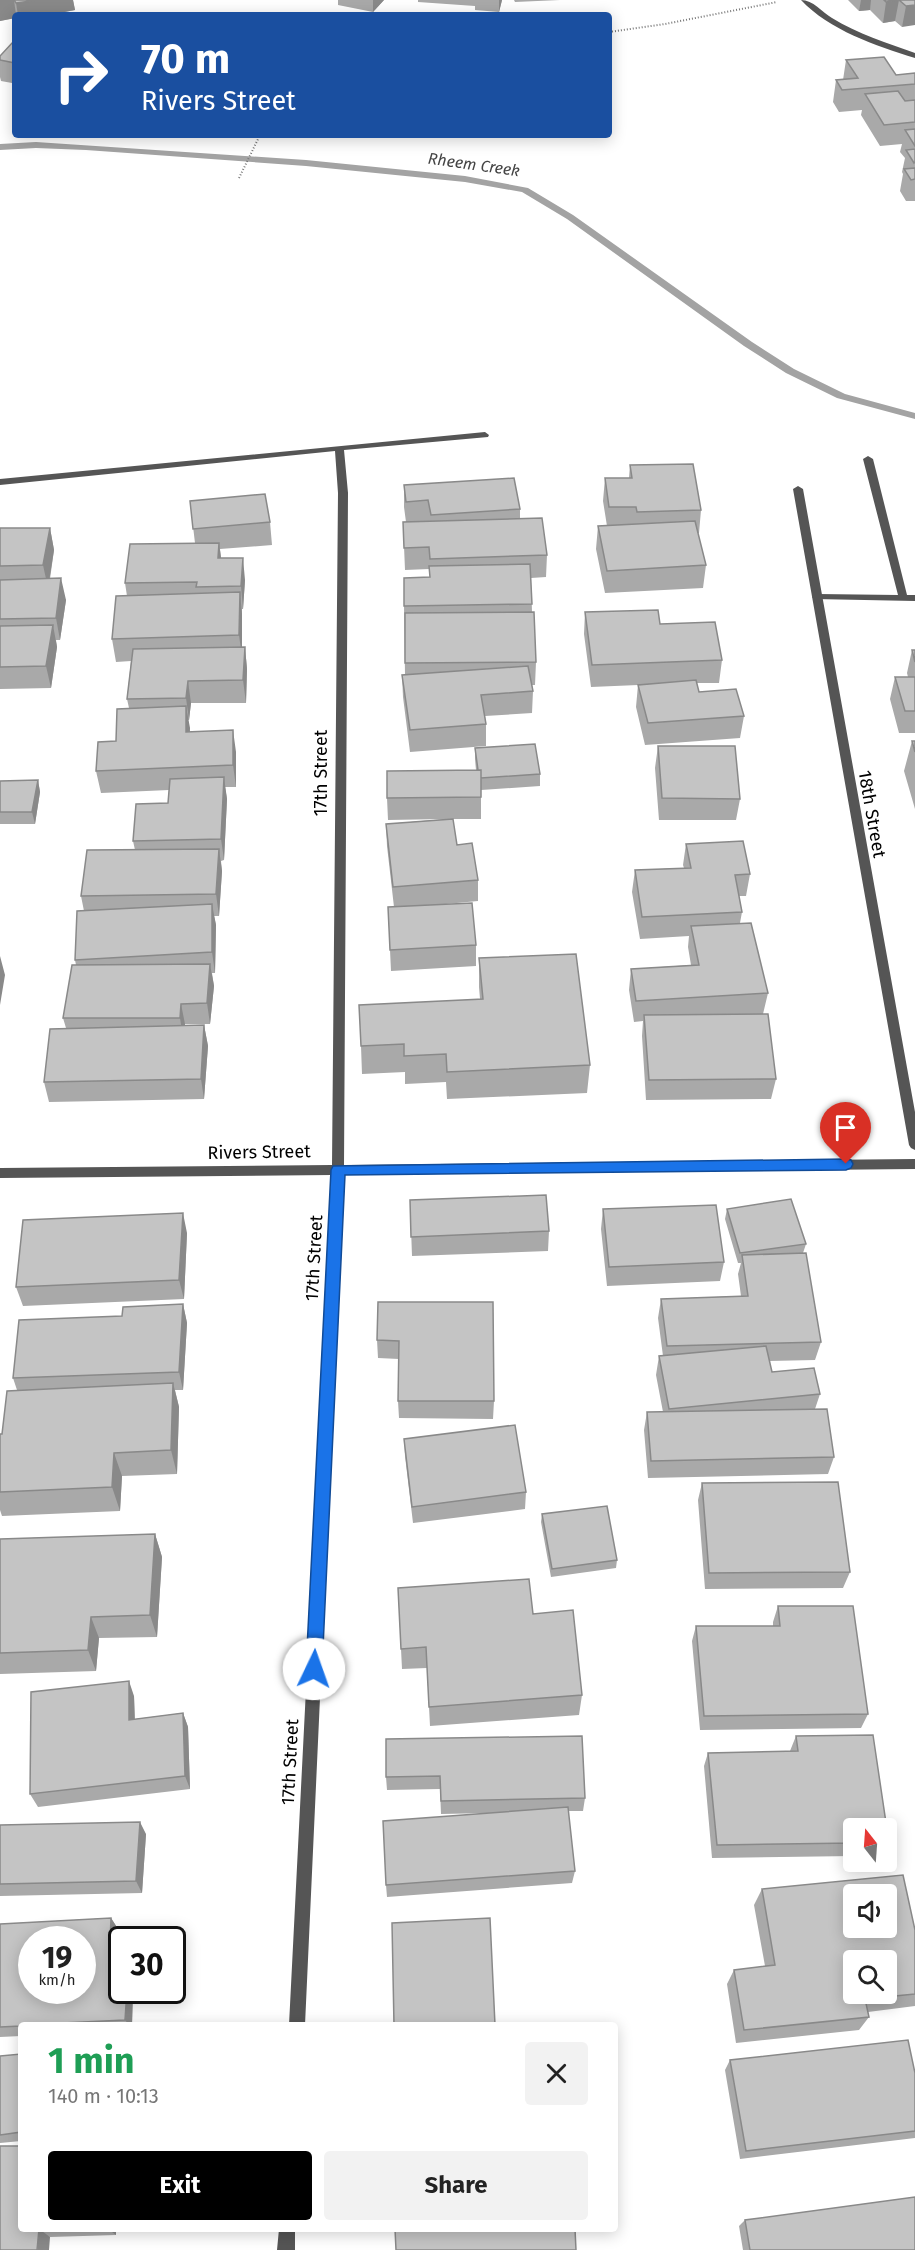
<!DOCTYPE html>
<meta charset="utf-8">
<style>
:root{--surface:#fff;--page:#f2f2f2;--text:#222;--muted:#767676;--accent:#000}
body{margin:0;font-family:"Fira Sans",sans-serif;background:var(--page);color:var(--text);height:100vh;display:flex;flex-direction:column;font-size:22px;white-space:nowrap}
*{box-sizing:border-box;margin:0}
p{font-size:20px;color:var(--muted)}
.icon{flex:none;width:33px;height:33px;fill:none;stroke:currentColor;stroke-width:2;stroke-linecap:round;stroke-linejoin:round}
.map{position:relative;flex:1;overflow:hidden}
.drawer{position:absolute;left:18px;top:2022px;width:600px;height:210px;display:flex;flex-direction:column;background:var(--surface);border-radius:6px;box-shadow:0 3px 15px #0003}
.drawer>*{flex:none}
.guide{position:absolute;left:12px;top:12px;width:600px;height:126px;border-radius:6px;box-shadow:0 3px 15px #0003;background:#1a4fa0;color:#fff;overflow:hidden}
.needle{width:39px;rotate:343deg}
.tools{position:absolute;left:843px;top:1818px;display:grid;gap:12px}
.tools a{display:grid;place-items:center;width:54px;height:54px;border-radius:6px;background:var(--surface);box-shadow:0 3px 15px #0003;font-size:30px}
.speed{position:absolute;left:18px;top:1926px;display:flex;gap:12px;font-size:30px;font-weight:700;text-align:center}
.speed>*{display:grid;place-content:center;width:78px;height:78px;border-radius:50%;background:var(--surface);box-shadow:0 3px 15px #0003;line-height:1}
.speed small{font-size:15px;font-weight:400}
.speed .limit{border:3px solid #111;border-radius:9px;background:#fff;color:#111}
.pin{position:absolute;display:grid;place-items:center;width:51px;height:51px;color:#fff;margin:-62px -26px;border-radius:50% 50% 50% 0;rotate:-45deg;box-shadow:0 0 6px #0007}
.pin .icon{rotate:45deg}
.me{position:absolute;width:66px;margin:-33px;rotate:3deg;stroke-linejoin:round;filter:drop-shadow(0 0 4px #0008)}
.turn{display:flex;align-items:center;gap:21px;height:126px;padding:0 30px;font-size:27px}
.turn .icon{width:78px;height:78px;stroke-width:2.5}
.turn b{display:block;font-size:42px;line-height:51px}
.round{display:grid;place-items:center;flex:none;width:63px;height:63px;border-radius:6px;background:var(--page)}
.head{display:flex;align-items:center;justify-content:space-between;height:102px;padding:0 30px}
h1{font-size:36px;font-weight:700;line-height:45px;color:#1e9e55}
.action{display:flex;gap:12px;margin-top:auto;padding:12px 30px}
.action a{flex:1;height:69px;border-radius:6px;background:var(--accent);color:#fff;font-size:24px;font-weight:700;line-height:69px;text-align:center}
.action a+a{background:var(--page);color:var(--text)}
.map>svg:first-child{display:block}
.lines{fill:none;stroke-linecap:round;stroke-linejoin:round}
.stream{fill:#a3a3a3;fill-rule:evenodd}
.path{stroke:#777;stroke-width:2;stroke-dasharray:1 2;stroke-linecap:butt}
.service{fill:#555;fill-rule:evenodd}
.minor{fill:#555;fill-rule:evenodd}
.wall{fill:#a9a9a9}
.shaded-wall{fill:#898989}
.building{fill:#c4c4c4;stroke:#898989;stroke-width:1.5;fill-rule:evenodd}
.route{fill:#1a73e8;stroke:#114b97;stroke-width:1.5}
.labels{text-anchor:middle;stroke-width:6;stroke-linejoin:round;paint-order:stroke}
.far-water-label{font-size:16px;font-style:italic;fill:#444;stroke:#fff}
.street-label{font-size:18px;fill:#000;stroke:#fff}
</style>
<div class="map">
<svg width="915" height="2250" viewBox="0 0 915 2250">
<rect width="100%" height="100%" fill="#fff"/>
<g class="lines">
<path class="stream" d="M36,142L306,160L465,176L528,188L573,215L752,342L794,369L845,394L915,413V419L837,398L786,373L744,346L567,219L522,192L465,182L306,166L86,150L36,148L0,150V144Z"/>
<path class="path" d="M609,32L665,24L777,2
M239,178L260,135"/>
<path class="service" d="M485,432L489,435L488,437L344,450L348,493L343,496L338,493L335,451L0,485V479Z
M868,456L873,459L907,595H915V601L814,599L812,597L817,594L898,595L863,459Z"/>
<path class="minor" d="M801,0C813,0 822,12 832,18C858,34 887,43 915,53V58C876,46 829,30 801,0Z
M798,486L803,489L915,1112V1150L911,1148L909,1145L793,489Z
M343,490L348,493L344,1165L915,1159V1169L344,1175L305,2025H289L332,1175L0,1178V1168L332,1165L338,493Z
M279,2229H295V2250H277Z"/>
</g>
<path class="wall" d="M0,0H73L75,10L59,13V15H15V18L0,21Z
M338,0H384L373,12L338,5Z
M418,0H502L499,12L475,10V6L418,2Z
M514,0H560L515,2Z
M848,0H915L902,27L895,21L883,23L870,10L859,11Z
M15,34V99L12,83L1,81L0,77V56L14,44V40Z
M846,60L896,75L915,73V201H906L900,191L903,174L902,172L905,158L900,152L902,144L880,146L861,115L862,110L839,112L833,102L836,80H843Z
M630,465L701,510L699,533H697L706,565L703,588L605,593L596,549L598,526H607L603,501L605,478H629Z
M404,485L520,509V518L547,555L546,577L531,578L532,612L536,662L535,685H532L533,691L532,713L485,716L486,724V746L410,752L403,697L402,675H405L404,606L430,577L429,569L405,570L403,522H406L404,507Z
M190,501L270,522L272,545L220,549L221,558L245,580L243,609H242V647H245L247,669L246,703H191L189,720H188L190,732L236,752V787H225L227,799L224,860L221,861L222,871L219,916H214L216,925L215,973H212L214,986L210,1024H185V1025H204L208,1046L204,1099L49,1102L44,1082L66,1028L63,1018L76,965L75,960L84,911L81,896L135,850L133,841L168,803L169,790L101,793L96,771L116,741L129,708L127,699L131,661L116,662L112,639L127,596L125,583L195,543Z
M0,528H50L54,550L50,579L66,600L60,640H56L57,647L51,688L0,689Z
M585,612L660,624L722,660L719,683H696L699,692L744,716L740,738L645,745L636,707L638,685L591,687L584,634Z
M912,650H915V733H899L890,699L895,677H908L907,673Z
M912,741H915V809L904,771Z
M658,746L740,799L736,820H659L655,768Z
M475,748L540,774V786L481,790V819H453L457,845L478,880V901L446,904L476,945V966L391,971L388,907H394L387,846L386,824L445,819L388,820L387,798L476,770L475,759Z
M38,780L40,792L35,824H0V781Z
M686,844L750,874L746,896H739L742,912L740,923L768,993L763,1014L776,1079L771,1099L646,1100L642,1036L643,1021L634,1022L629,990L631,969L691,965L688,947L689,936L640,939L632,892L635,870L684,868L683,865Z
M479,958L590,1065L587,1093L447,1099L446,1082L405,1084V1072L362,1074L361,1046L480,999L479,987Z
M410,1200L549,1231L548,1251L412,1256Z
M603,1209L724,1262L720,1281L607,1286L601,1229Z
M727,1209L806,1244L803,1253L821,1342L815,1360L769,1361L772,1372L820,1394L815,1409L834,1457L828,1474L648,1478L644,1430L647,1412H663L656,1375L659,1356H663L658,1318L661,1299L741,1296L738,1274L741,1263H738L725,1219Z
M187,1233L184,1299L23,1306L16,1287Z
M378,1302L494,1401L493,1419L399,1418L398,1401L399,1359L378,1358L377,1340Z
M183,1304L187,1323L183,1390H175L179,1407L177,1474L122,1476L120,1511L2,1516L0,1510V1434H2L17,1390L13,1378L122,1316Z
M404,1439L526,1492L525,1509L413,1523L405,1456Z
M702,1483L850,1572L843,1588L705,1589L698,1500Z
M542,1514L617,1560L616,1568L551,1577L541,1522Z
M155,1534L162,1557L157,1637L99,1638L96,1671L0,1674V1539Z
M398,1588L533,1614L582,1695L579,1715L430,1726L427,1668L402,1669Z
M778,1606L868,1714L861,1728L700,1730L692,1641L696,1626H773V1622Z
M134,1696L135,1719L183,1713L188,1727L190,1789L38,1807L30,1794Z
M873,1735L889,1843L886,1846V1828H854V1856L712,1858L704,1766L708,1753L790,1751L796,1736Z
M386,1739L585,1798L583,1811H568L575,1871L572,1883L387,1897L386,1885L491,1813L441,1814L440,1789L387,1790L386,1777Z
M0,1825L146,1834L142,1893L0,1896Z
M762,1889L915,1930V2006L868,2012L869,2017L859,2030L736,2043L727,1984L734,1970L765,1966L754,1905Z
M111,1918L118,1929L116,1969L133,1990L132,2025H21V2036L0,2037V1924Z
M21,2054V2141L0,2143V2056Z
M730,2060L915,2073V2138L740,2159L725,2070Z
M745,2220L915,2250H743L739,2226Z
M21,2229H116V2235L50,2237Z"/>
<path class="shaded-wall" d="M0,0H14L16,15H15V18L0,21Z
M38,0H73L75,10L59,13V15H18L16,3Z
M373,0H384L373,12Z
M499,0H502L499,12Z
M861,0H871L870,10L859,11Z
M899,0L895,21L883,23L886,2Z
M915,5V25L902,27L906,6Z
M50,528L54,550L48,588L43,565Z
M219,543L222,565L218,558Z
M243,558L245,580L243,609L241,586Z
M61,578L66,600L60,640L56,618Z
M240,592L242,614V657L239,635Z
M53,625L57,647L51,688L46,666Z
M245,647L247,669L246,703L243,680Z
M188,681L191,703L189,720L186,698Z
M186,706L190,728L189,754L186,732Z
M233,730L236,752V787L233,765Z
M224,777L227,799L224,860L221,839Z
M38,780L40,792L35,824L32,812Z
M219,849L222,871L219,916L216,894Z
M212,904L216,925L215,973L212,952Z
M0,956L5,975L0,1005Z
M210,964L214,986L210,1024L207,1003Z
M181,1004L185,1024L183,1038L180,1018Z
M204,1025L208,1046L204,1099L201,1079Z
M183,1213L187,1233L184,1299L179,1280Z
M183,1304L187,1323L183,1390L179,1372Z
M173,1383L179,1407L177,1474L171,1450Z
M114,1453L122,1476L120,1511L112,1487Z
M155,1534L162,1557L157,1637L150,1615Z
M91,1617L99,1638L96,1671L88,1650Z
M129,1681L134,1696L135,1734L129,1720Z
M183,1713L188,1727L190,1789L185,1776Z
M140,1822L146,1834L142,1893L136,1881Z
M111,1918L118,1929L116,1980L109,1969Z
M127,1990H133L132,2025H129L125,2020Z
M39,2229L50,2237L49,2250H37Z
M108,2229H116V2235Z"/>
<path class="building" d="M14,0H38L16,3Z
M884,0H898L886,2Z
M899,0H915V5L906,6Z
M12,43L15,44V63L0,60V56Z
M884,57L896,75L915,73V84L842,90L836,80L858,78L846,60Z
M898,91L905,101L915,100V122L884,125L865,94Z
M915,129V146L905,130Z
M915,149V162L914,163L906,150Z
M915,168V179L911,180L904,169Z
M693,464L701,510L637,512L636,507H609L605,478H632L630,465Z
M514,478L520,509L431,515L428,500L406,502L404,485Z
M265,494L270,522L193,529L190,501Z
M542,518L547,555L430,559L429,547L404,548L403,522Z
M695,521L706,565L607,571L598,526Z
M0,528H50L43,565L0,566Z
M219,543L218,558H243L241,586L196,587L197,582L125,583L130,544Z
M530,564L532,604L404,606V578L430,577L429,566Z
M61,578L56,618L0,619V580Z
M240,592L239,635L112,639L116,596Z
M658,610L660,624L715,622L722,660L592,665L585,612Z
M534,612L536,662L405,663V613Z
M53,625L46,666L0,667V626Z
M245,647L243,680L188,681L186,698L127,699L133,649Z
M912,650H915V662Z
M528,666L533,691L481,695L486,724L410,730L402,675Z
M895,677H915V711H905Z
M696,680L699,692L736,689L744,716L648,723L638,685Z
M186,706V732L233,730V765L96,771L98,742L116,741L117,709Z
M912,741H915V752Z
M535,744L540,774L481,778V770H478L475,748Z
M658,746H735L740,799L662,798Z
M481,770V797L387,798V771Z
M224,777L221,839L133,841L136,804L168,803L170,779Z
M38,780L32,812H0V781Z
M453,819L457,845L472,843L478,880L393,887L386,824Z
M743,841L750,874L735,875L742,912L642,917L635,870L691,868L686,844Z
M219,849L216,894L81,896L87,850Z
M472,903L476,945L390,950L388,907Z
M212,904V952L75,960L77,911Z
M751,923L768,993L636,1001L631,969L699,965L691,926Z
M576,954L590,1065L447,1072L446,1054L404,1056V1044L361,1046L359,1005L483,999L479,958Z
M210,964L207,1003L181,1004L180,1018H63L72,965Z
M768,1014L776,1079L649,1080L644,1015Z
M204,1025L201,1079L44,1082L50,1029Z
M546,1195L549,1231L411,1237L410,1200Z
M791,1199L806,1244L740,1253L727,1209Z
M716,1205L724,1262L609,1267L603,1209Z
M183,1213L179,1280L16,1287L23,1220Z
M806,1253L821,1342L667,1346L661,1299L748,1296L742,1255Z
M378,1302H493L494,1401H398L399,1341L377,1340Z
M183,1304L179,1372L13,1378L19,1320L122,1316L123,1307Z
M766,1346L772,1372L814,1368L820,1394L669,1409L659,1356Z
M173,1383L171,1450L114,1453L112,1487L0,1492V1434H2L7,1391Z
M827,1409L834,1457L651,1461L647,1412Z
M515,1425L526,1492L412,1507L404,1439Z
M838,1482L850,1572L709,1573L702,1483Z
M607,1506L617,1560L552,1569L542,1514Z
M155,1534L150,1615L91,1617L88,1650L0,1653V1539Z
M529,1579L533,1614L573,1610L582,1695L429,1707L426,1647L401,1649L398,1588Z
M778,1606H853L868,1714L704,1716L696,1626H780Z
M129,1681V1720L183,1713L185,1776L30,1794L31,1692Z
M873,1735L889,1843H886V1828H854V1843L717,1845L708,1753L798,1751L796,1736Z
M582,1736L585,1798L441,1801L440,1776L386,1777V1739Z
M568,1807L575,1871L386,1885L383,1821Z
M140,1822L136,1881L0,1884V1825Z
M903,1875L915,1930V1994L865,1999L869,2017L744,2030L734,1970L775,1965L762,1889ZM854,1894H886V1928H854ZM854,1960H886V1994H854Z
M111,1918L109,1969L122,1968V1990H127L125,2020L21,2025V2026L0,2027V1924ZM32,1940H82V1990H32Z
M490,1918L495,2025H394L392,1923Z
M908,2040L915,2073V2131L746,2151L730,2060Z
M21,2054V2132L0,2135V2056Z
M0,2146H21V2229H39L37,2250H0Z
M915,2197V2250H750L745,2220Z
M395,2229H575L576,2250H396Z"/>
<path class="route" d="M846,1159L851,1160L853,1164L851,1168L846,1170L345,1175L322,1669L320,1674L314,1677L308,1674L306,1669L331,1170L333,1166Z"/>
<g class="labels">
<g class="far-water-label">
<text transform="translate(474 164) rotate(8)" y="6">Rheem Creek</text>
</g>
<g class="street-label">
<text transform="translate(321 773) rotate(-90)" y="6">17th Street</text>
<text transform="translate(872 814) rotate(80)" y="6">18th Street</text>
<text transform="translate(259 1152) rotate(-1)" y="6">Rivers Street</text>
<text transform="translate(314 1258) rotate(-87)" y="6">17th Street</text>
<text transform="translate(290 1762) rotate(-87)" y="6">17th Street</text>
</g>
</g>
</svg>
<div class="tools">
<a><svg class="needle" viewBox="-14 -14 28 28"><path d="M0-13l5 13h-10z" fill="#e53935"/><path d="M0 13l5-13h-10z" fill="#767676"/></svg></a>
<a><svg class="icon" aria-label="sound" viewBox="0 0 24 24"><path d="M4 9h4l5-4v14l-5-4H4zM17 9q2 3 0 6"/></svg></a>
<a><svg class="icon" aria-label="search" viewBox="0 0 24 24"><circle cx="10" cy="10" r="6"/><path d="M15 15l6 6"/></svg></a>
</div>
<div class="speed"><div>19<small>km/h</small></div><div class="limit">30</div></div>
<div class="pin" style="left:846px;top:1164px;background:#d93025"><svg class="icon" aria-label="arrive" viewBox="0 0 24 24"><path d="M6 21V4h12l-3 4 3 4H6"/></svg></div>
<svg class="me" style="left:314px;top:1669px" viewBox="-20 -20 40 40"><circle r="19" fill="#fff"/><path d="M0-13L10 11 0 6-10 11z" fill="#1a73e8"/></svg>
<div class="guide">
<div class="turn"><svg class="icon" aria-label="right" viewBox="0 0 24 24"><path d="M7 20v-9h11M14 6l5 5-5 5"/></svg><div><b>70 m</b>Rivers Street</div></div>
</div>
<section class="drawer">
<div class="head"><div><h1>1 min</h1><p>140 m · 10:13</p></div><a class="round"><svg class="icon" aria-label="close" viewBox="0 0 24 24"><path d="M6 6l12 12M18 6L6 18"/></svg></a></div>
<div class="action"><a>Exit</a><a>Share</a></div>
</section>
</div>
